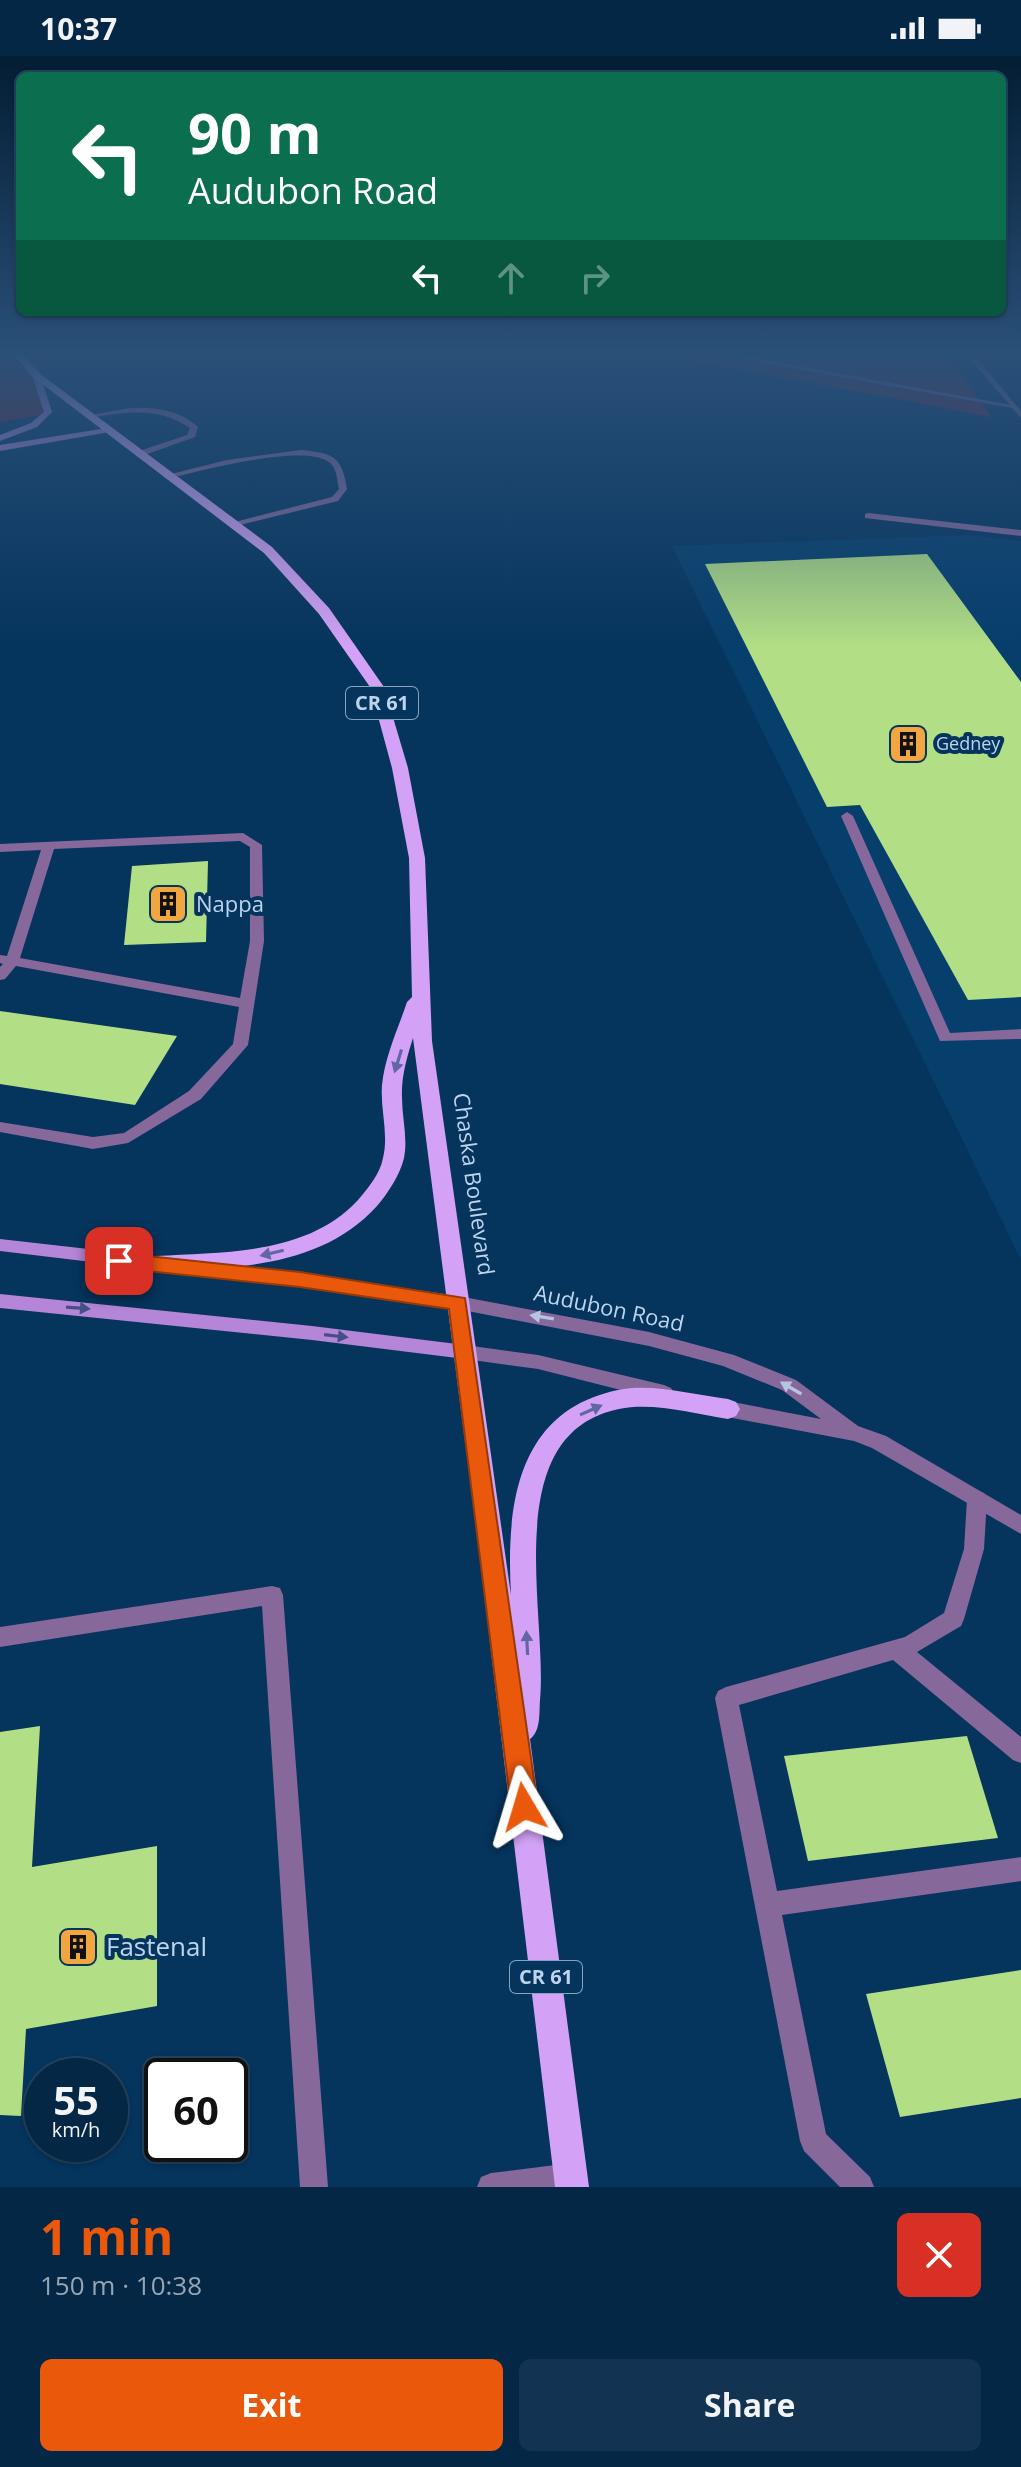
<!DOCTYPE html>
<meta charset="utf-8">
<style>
:root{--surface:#042746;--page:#123351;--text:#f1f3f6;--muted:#97a5b3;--line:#25445f;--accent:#ea580c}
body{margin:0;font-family:"Open Sans",sans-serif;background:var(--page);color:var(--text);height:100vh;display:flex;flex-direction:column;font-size:30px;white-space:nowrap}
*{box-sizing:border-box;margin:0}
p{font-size:26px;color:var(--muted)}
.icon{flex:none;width:44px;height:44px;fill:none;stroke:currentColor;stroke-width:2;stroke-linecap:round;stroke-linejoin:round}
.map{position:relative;height:2131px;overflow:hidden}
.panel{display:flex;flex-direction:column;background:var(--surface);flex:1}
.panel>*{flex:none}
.top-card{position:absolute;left:16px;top:16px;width:990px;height:244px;border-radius:12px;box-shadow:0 2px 6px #0004,0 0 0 2px var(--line);background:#0b6e4f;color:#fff;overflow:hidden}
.speed{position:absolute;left:24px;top:2002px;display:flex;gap:16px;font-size:40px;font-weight:700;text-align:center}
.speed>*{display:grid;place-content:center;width:104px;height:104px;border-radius:50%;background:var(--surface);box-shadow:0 2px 6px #0004,0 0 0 2px var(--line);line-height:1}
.speed small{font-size:20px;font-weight:400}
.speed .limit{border:4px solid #111;border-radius:12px;background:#fff;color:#111}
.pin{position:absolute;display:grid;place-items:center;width:68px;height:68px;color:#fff;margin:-34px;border-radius:16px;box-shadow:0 4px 12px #0006}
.me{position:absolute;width:88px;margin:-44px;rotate:353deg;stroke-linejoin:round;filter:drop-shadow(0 0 6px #0008)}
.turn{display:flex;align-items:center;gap:28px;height:168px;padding:0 40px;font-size:36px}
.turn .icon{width:104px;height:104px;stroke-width:2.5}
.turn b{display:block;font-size:56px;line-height:68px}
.lanes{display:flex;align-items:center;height:76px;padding:0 40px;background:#0003;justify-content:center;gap:40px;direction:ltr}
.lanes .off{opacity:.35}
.round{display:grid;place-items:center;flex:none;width:84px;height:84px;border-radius:12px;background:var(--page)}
.head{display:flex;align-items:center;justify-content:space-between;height:136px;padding:0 40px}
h1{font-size:48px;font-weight:700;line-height:60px;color:var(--accent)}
.cta{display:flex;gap:16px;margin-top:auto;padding:16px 40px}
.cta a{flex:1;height:92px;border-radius:12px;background:var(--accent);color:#fff;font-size:32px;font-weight:700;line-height:92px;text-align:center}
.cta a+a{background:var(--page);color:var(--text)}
.status{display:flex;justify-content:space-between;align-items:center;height:56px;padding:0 40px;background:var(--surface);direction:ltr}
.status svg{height:22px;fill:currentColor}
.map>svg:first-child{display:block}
.built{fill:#063e6c}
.green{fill:#732738}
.building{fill:#b2df85}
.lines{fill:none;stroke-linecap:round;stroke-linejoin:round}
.service{fill:#86689b;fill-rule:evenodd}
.minor{fill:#86689b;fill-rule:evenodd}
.tertiary{fill:#86689b;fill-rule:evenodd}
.secondary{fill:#b585d7;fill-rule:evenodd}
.primary{fill:#d3a2f6;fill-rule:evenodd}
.oneway{fill:#6266a2}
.oneway2{fill:#435088}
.oneway3{fill:#b5c4e1}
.route{fill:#ea580c;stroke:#983908;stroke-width:2}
.labels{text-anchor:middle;stroke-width:8;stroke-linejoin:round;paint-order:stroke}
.far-poi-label{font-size:18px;fill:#bdd4ed;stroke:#05345d;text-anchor:start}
.shield{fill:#05345d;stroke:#86a4c2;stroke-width:2}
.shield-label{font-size:20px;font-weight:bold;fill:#bdd4ed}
.poi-label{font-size:22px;fill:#bdd4ed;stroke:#05345d;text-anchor:start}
.street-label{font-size:22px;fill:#bdd4ed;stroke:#05345d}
.near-poi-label{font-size:26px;fill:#bdd4ed;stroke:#05345d;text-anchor:start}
</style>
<div class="status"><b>10:37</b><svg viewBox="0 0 49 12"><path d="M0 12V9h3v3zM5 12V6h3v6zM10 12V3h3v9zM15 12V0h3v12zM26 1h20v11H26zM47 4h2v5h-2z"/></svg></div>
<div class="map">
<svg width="1021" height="2131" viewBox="0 0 1021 2131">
<rect width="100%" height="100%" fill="#05345d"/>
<path class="built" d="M970,479L1021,485V1204L672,490Z"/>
<path class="green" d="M0,294H34L52,357L0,366Z
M637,294H944L992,361Z"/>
<path class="building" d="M927,498L1021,626V941L968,944L860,749L827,751L705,508Z
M208,805L206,886L124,889L132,810Z
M0,955L177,980L135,1049L0,1028Z
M40,1670L32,1811L157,1790V1950L26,1973L21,2060L0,2059V1676Z
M967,1680L998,1782L808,1805L784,1700Z
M1021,1914V2042L900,2061L866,1938Z"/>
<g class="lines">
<path class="service" d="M694,294H711L1016,350L1012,352Z
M929,294H954L973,298L969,300Z
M301,394C333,397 342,400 347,433L338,445L232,471L227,468L332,441L339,433C337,425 337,415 332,409C313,384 196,416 167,423L163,420L227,404Z
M868,457L1021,474V480L865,462V458Z
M847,756L853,760L950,977L1021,973V983L940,985L841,760Z
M243,777L262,789L264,885L248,989L201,1043L128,1087L93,1093L0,1076V1066L93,1081L124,1077L189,1035L233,988L239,951L16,910L5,923L0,924V911L3,908L0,907V899L7,900L41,794L0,796V788ZM240,785L250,791V885L240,942L20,902L54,793Z
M977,1434L984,1437L987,1443L984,1493L964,1563L961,1570L917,1596L1021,1681V1707L1013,1704L893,1604L739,1649L777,1835L1021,1801V1825L782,1859L826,2078L870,2121L874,2131H840L804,2095L800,2085L715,1642L718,1635L726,1631L905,1581L944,1557L964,1493L967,1443L970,1437Z
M272,1530L280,1532L283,1539L328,2131H300L262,1550L0,1591V1571Z
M571,2107L581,2111L585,2121L580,2131H477L481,2121L491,2117Z"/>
<path class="minor" d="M130,352C155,351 179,354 198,371L195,381L139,401L136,400V396L187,379L190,372C158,350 125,356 89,362L85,360Z"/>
<path class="tertiary" d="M962,294H970L1021,355V362Z
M458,1240L649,1276L734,1299L796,1324L858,1370L886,1380L1021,1459V1478L872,1392L854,1385L717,1359L710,1356L707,1351L710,1346L717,1343L821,1363L782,1334L723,1310L649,1290L452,1252L449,1247L452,1242Z
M465,1289L538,1299L664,1329L671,1332L674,1337L671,1342L664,1345L538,1313L465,1303L458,1301L456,1296L458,1291Z"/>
<path class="secondary" d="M36,317L40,319L52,356L37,371L0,385V379L31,367L44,356L32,319Z
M107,372L110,376L0,395V389Z
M0,1183L300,1217L458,1240L464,1242L467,1247L464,1252L458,1254L300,1231L0,1195Z
M0,1238L312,1270L465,1289L472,1291L474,1296L472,1301L465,1303L312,1284L0,1252Z"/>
<path class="primary" d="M9,294H19L39,317L272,491L329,552L384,631L408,712L425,802L432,985L511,1539C506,1451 516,1355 618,1334C653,1327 693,1339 728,1343L736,1346L740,1353L736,1360L728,1363C693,1358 654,1346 619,1353C497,1378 548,1558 540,1644C539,1657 541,1675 530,1683L589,2131H555L478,1486L413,982C407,1001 401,1021 402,1042C402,1062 408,1082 404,1102C400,1119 388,1137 377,1150C321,1212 234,1212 156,1216L148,1214L145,1208L148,1202L156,1200C225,1196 307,1199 358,1144C368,1132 380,1118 383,1102C389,1078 380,1053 382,1029C385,1000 398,973 407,946L412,941L409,802L392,712L370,631L319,558L264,497L33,321Z"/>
</g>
<defs><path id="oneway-solid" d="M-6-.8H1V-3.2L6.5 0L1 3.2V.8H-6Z" transform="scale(2)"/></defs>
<g class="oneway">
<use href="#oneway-solid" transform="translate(398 1005) rotate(107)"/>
<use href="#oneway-solid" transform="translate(272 1197) rotate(167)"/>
<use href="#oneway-solid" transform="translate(591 1354) rotate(-24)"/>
<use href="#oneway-solid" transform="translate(527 1587) rotate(-93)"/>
</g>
<g class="oneway2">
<use href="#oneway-solid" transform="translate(78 1252) rotate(4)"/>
<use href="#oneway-solid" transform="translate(336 1280) rotate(7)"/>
</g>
<g class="oneway3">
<use href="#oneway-solid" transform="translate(542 1261) rotate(-171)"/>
<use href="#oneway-solid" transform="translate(791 1332) rotate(-150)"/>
</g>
<linearGradient id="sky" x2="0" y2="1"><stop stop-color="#031d33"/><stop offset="0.5" stop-color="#2a5078"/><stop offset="1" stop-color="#2a5078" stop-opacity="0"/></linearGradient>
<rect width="1021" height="592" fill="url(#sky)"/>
<path class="route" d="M119,1197L300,1216L465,1242L538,1751L534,1760L524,1764L515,1760L511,1751L449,1253L300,1231L119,1212L112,1210L109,1205L112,1199Z"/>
<defs>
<symbol id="building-square" viewBox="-11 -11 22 22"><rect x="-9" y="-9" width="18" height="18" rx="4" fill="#f1a640" stroke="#05345d"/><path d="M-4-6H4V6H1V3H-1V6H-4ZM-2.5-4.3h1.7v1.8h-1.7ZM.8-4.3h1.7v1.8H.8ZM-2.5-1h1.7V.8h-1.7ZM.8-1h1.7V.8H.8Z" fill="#111"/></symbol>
</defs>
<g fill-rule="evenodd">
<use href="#building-square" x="886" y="666" width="44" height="44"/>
<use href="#building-square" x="146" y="826" width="44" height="44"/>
<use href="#building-square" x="56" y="1869" width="44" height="44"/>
</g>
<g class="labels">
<g class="far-poi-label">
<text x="936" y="694">Gedney</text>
</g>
<g class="shield">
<rect x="346" y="631" width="72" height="32" rx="6"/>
<rect x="510" y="1905" width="72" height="32" rx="6"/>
</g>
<g class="shield-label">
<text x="382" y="654">CR 61</text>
<text x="546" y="1928">CR 61</text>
</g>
<g class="poi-label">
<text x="196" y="856">Nappa</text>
</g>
<g class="street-label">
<text transform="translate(474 1128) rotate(82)" y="8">Chaska Boulevard</text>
<text transform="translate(609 1252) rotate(12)" y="8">Audubon Road</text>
</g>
<g class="near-poi-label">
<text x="106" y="1900">Fastenal</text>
</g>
</g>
</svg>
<div class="speed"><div>55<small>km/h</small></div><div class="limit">60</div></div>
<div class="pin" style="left:119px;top:1205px;background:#d93025"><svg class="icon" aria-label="arrive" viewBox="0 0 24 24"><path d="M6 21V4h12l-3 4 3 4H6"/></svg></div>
<svg class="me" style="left:524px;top:1751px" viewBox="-20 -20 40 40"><path d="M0-17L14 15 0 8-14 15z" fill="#ea580c" stroke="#fff" stroke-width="4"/></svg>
<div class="top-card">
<div class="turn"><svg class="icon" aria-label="left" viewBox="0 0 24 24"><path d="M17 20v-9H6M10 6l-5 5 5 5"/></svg><div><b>90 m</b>Audubon Road</div></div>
<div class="lanes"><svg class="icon" aria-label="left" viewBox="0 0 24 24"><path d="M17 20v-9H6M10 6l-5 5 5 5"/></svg><svg class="icon off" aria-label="ahead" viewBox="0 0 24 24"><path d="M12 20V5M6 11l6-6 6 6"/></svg><svg class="icon off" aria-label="right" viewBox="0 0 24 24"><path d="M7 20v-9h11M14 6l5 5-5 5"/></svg></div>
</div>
</div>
<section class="panel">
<div class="head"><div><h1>1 min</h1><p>150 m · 10:38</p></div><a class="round" style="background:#d93025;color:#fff"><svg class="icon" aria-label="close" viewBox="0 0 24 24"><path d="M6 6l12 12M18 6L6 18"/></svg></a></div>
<div class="cta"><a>Exit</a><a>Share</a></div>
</section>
